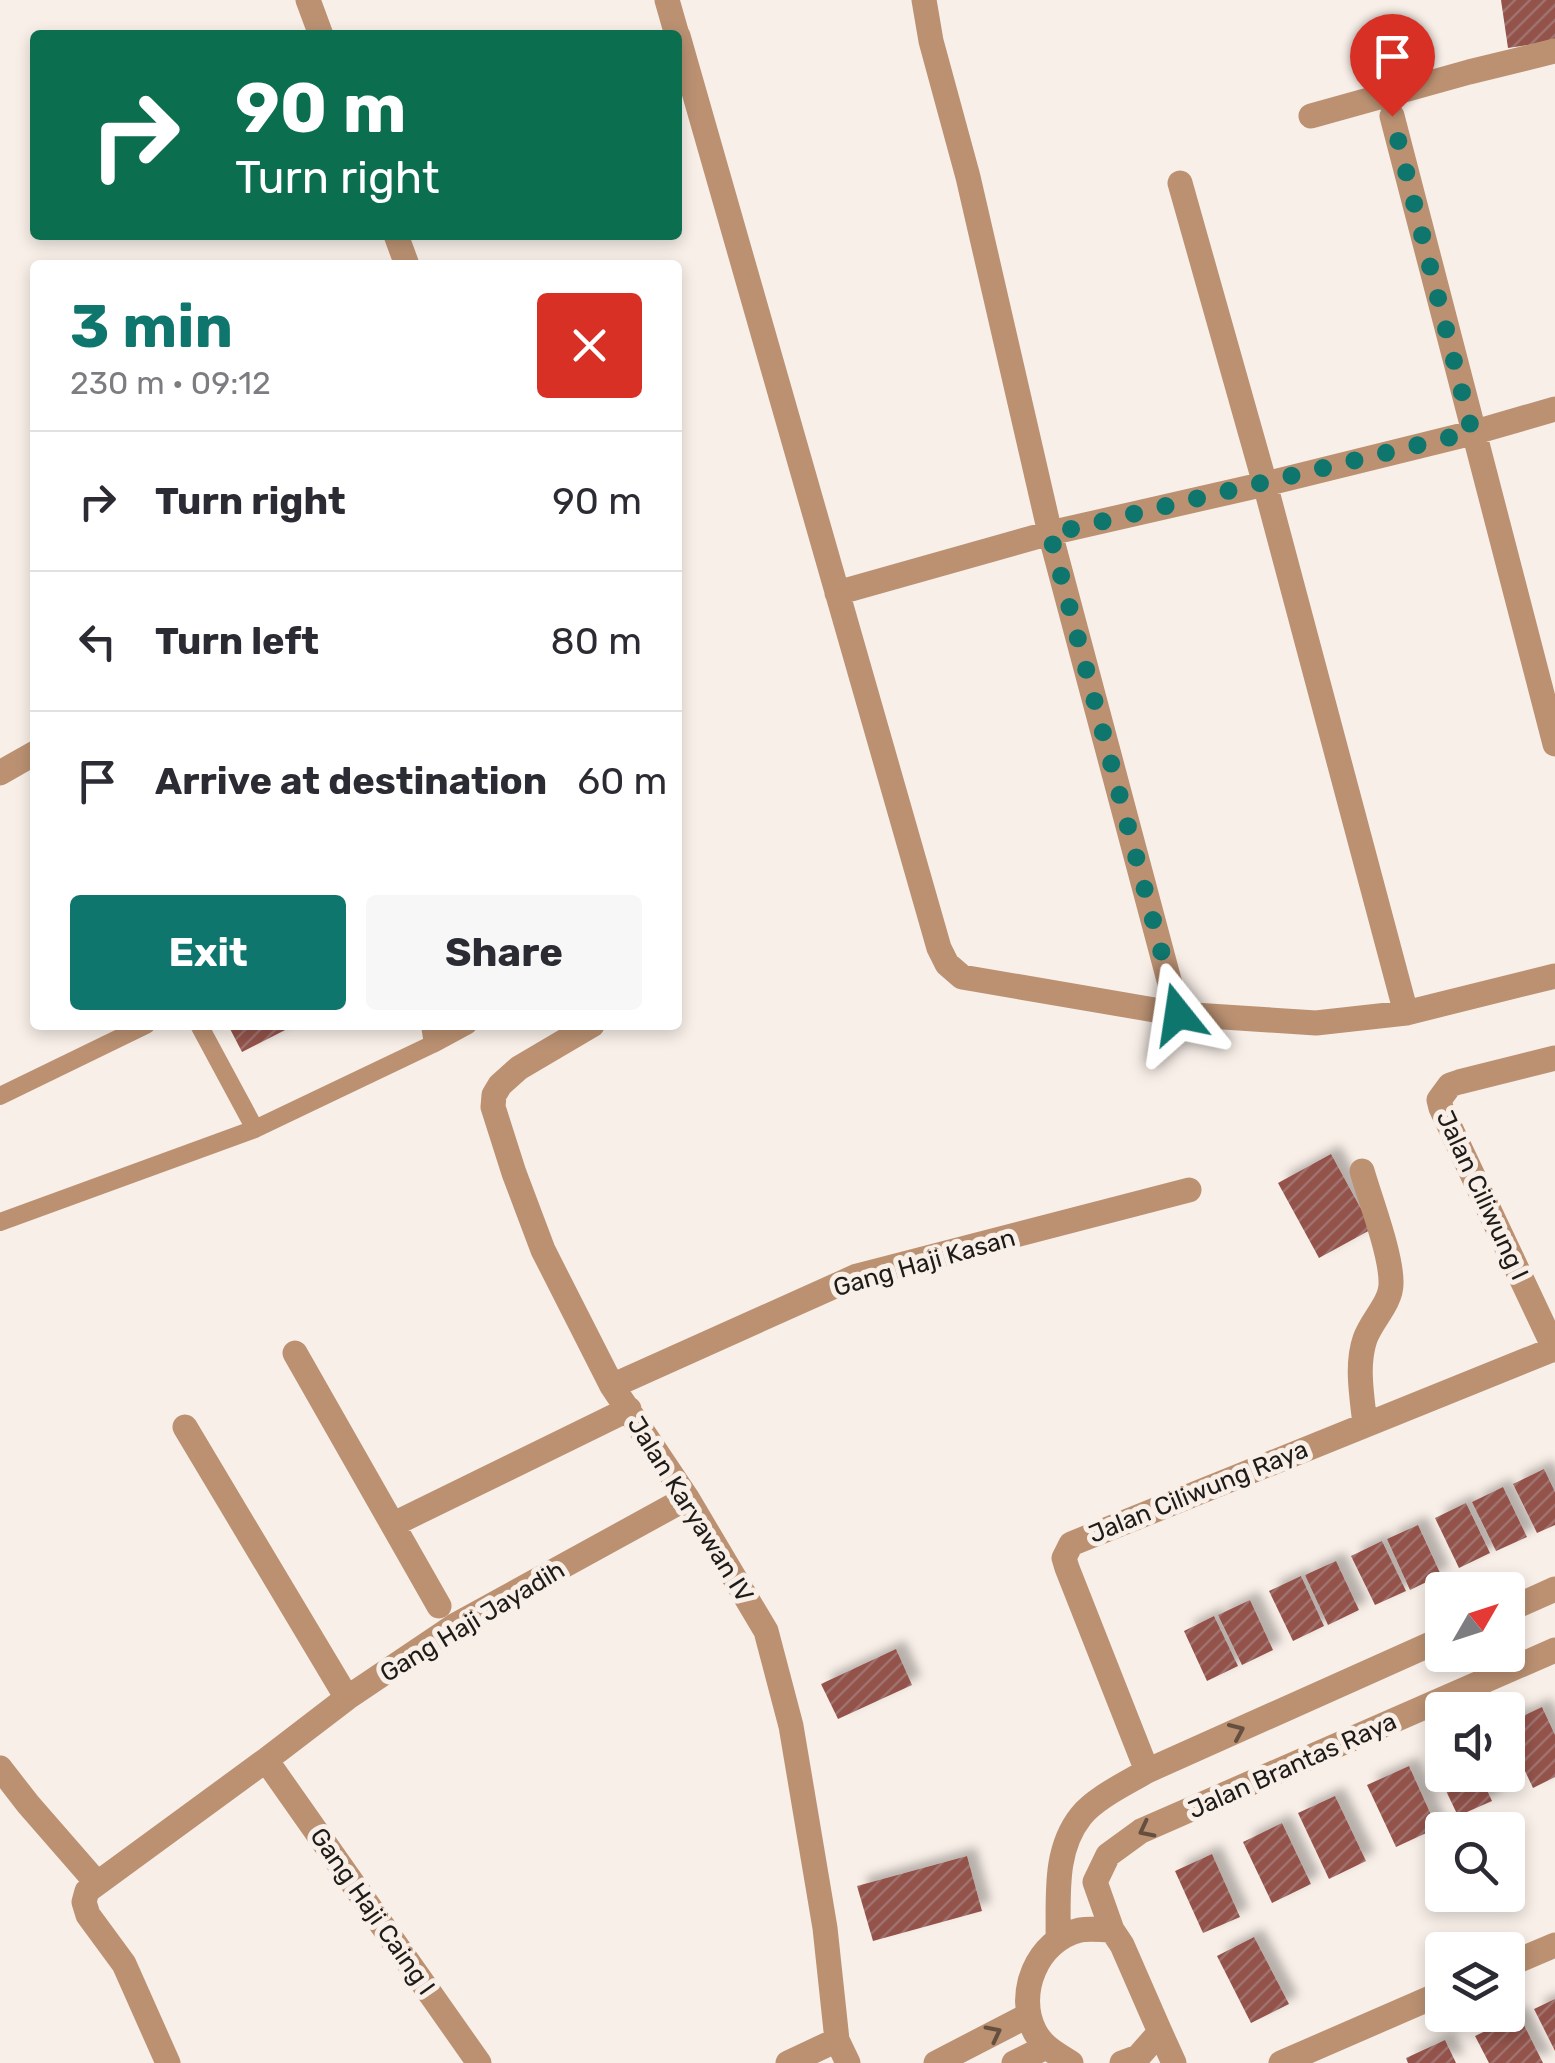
<!DOCTYPE html>
<meta charset="utf-8">
<style>
:root{--surface:#fff;--page:#f7f7f7;--text:#2b2b33;--muted:#7c7c81;--line:#e1e1e2;--accent:#0f766e}
body{margin:0;font-family:Rubik,sans-serif;background:var(--page);color:var(--text);height:100vh;display:flex;flex-direction:column;font-size:38px;white-space:nowrap}
*{box-sizing:border-box;margin:0}
p{font-size:32px;color:var(--muted)}
.icon{flex:none;width:55px;height:55px;fill:none;stroke:currentColor;stroke-width:2;stroke-linecap:round;stroke-linejoin:round}
.map{position:relative;flex:1;overflow:hidden}
.details{position:absolute;left:30px;top:260px;width:652px;height:770px;display:flex;flex-direction:column;background:var(--surface);border-radius:10px;box-shadow:0 5px 15px #0003}
.details>*{flex:none}
.hud{position:absolute;left:30px;top:30px;width:652px;height:210px;border-radius:10px;box-shadow:0 5px 15px #0003;background:#0b6e4f;color:#fff;overflow:hidden}
.needle{width:65px;rotate:51deg}
.buttons{position:absolute;left:1425px;top:1572px;display:grid;gap:20px}
.buttons a{display:grid;place-items:center;width:100px;height:100px;border-radius:10px;background:var(--surface);box-shadow:0 5px 15px #0003;font-size:50px}
.pin{position:absolute;display:grid;place-items:center;width:85px;height:85px;color:#fff;margin:-102px -42px;border-radius:50% 50% 50% 0;rotate:-45deg;box-shadow:0 0 10px #0007}
.pin .icon{rotate:45deg}
.me{position:absolute;width:110px;margin:-55px;rotate:345deg;stroke-linejoin:round;filter:drop-shadow(0 0 8px #0008)}
.turn{display:flex;align-items:center;gap:35px;height:210px;padding:0 40px;font-size:45px}
.turn .icon{width:130px;height:130px;stroke-width:2.5}
.turn b{display:block;font-size:70px;line-height:85px}
.round{display:grid;place-items:center;flex:none;width:105px;height:105px;border-radius:10px;background:var(--page)}
.headline{display:flex;align-items:center;justify-content:space-between;height:170px;padding:0 40px}
h1{font-size:60px;font-weight:700;line-height:75px;color:var(--accent)}
.primary-button{display:flex;gap:20px;margin-top:auto;padding:20px 40px}
.primary-button a{flex:1;height:115px;border-radius:10px;background:var(--accent);color:#fff;font-size:40px;font-weight:700;line-height:115px;text-align:center}
.primary-button a+a{background:var(--page);color:var(--text)}
ul{padding:0;list-style:none}
li{display:flex;align-items:center;gap:30px;height:140px;padding:0 40px;border-top:2px solid var(--line)}
li div{flex:1}
li b{display:block;font-size:38px}
li em{font-style:normal}
.map>svg:first-child{display:block}
.building{fill:url(#building-hatch);filter:url(#shadow)}
.lines{fill:none;stroke-linecap:round;stroke-linejoin:round}
.lane{stroke:#bb9172;stroke-width:18}
.street{stroke:#bb9172;stroke-width:25}
.oneway{stroke:#655040}
.route{stroke:#0f766e;stroke-width:18;stroke-dasharray:0 32.4}
.labels{text-anchor:middle;stroke-width:10;stroke-linejoin:round;paint-order:stroke}
.street-label{font-size:25px;fill:#1e1b18;stroke:#f8efe8}
</style>
<div class="map">
<svg width="1555" height="2063" viewBox="0 0 1555 2063">
<defs>
<pattern id="building-hatch" width="6" height="6" patternUnits="userSpaceOnUse" patternTransform="scale(2.5)"><rect width="6" height="6" fill="#93524c"/><path d="M-1 1l2-2M0 6l6-6M5 7l2-2" fill="none" stroke="#9f726d"/></pattern>
<filter id="shadow"><feDropShadow dx="9" dy="-9" stdDeviation="5" flood-color="#0004"/></filter>
</defs>
<rect width="100%" height="100%" fill="#f8efe8"/>
<path class="building" d="M1501,0H1555V41L1508,48Z
M228,1025H295L242,1052Z
M1331,1154L1372,1229L1319,1258L1278,1183Z
M1544,1469L1555,1492V1525L1537,1533L1513,1484Z
M1503,1487L1527,1537L1496,1551L1472,1502Z
M1466,1503L1490,1553L1459,1568L1435,1518Z
M1418,1525L1441,1575L1410,1590L1387,1539Z
M1382,1541L1406,1591L1375,1605L1351,1556Z
M1336,1561L1359,1610L1328,1625L1305,1575Z
M1301,1576L1324,1626L1293,1641L1269,1591Z
M1250,1600L1273,1650L1242,1665L1218,1615Z
M1214,1616L1238,1666L1207,1681L1184,1631Z
M896,1649L912,1685L838,1719L821,1684Z
M1542,1707L1555,1735V1777L1533,1788L1508,1735V1723Z
M1442,1747V1775H1480L1492,1801L1458,1816L1428,1753Z
M1409,1766L1437,1828L1396,1847L1367,1785Z
M1335,1796L1366,1861L1329,1879L1298,1813Z
M1282,1823L1311,1884L1272,1903L1243,1842Z
M1212,1854L1240,1917L1203,1933L1175,1871Z
M967,1856L982,1911L873,1941L857,1886Z
M1254,1937L1289,2004L1251,2023L1217,1956Z
M1555,1999V2051L1534,2009Z
M1519,2015L1543,2063H1489L1475,2036Z
M1445,2040L1456,2063H1408L1406,2058Z"/>
<g class="lines">
<path class="lane" d="M199,1025L255,1129
M433,1044L468,1025
M0,1096L146,1025
M0,1222L255,1129L433,1044L430,1025"/>
<path class="street" d="M308,0L321,35
M667,0L677,35
M924,0L931,41L968,177L1050,533L1178,1014
M678,36L939,948L947,964L962,977L1178,1014L1316,1023L1406,1013L1555,976
M1311,116L1469,72L1555,51
M1392,116L1555,744
M1180,183L1265,484L1406,1013
M396,235L407,265
M837,593L1050,533L1265,484L1472,433L1555,409
M0,773L35,753
M592,1025L519,1068L500,1085L494,1095L493,1107L514,1173L543,1250L612,1386L687,1498L766,1631L791,1726L825,1928L837,2040L848,2063
M1555,1058L1459,1082L1450,1085L1439,1100L1441,1108L1555,1350
M1362,1171C1370,1199 1392,1256 1391,1284C1391,1303 1371,1321 1365,1339C1356,1365 1362,1397 1365,1424
M295,1353L439,1606
M612,1386L857,1276L1189,1190
M185,1427L347,1698
M394,1524L629,1409
M1508,1610L1555,1589
M266,1760L479,2063
M0,1768L28,1804L96,1882
M1147,1771L1067,1568L1064,1558L1071,1544L1554,1349
M1112,1930L1095,1882L1108,1855L1141,1831L1555,1650
M1058,1940C1059,1898 1053,1851 1081,1816C1095,1798 1127,1783 1147,1771L1442,1639
M1508,1965L1555,1945
M1160,2032L1174,2063
M168,2063L124,1964L88,1915L84,1902L87,1891L266,1760L347,1698L454,1626L687,1498
M788,2063L837,2040
M936,2063L1029,2015
M1014,2063L1046,2047
M1071,2063C1057,2054 1043,2047 1035,2032C1015,1994 1037,1940 1080,1930C1090,1928 1102,1930 1112,1930L1122,1945L1160,2032L1138,2057L1122,2063
M1281,2063L1442,1993"/>
</g>
<defs><path id="oneway-chevron" d="M-2-3.5L2.5 0L-2 3.5" fill="none" stroke-width="1.6" stroke-linecap="round" stroke-linejoin="round" transform="scale(2.5)"/></defs>
<g class="oneway">
<use href="#oneway-chevron" transform="translate(1237 1731) rotate(-24)"/>
<use href="#oneway-chevron" transform="translate(1146 1830) rotate(153)"/>
<use href="#oneway-chevron" transform="translate(994 2033) rotate(-27)"/>
</g>
<g class="lines">
<path class="route" d="M1178,1014L1050,534L1472,432L1392,116"/>
</g>
<g class="labels">
<g class="street-label">
<text transform="translate(1483 1195) rotate(65)" y="9">Jalan Ciliwung I</text>
<text transform="translate(924 1262) rotate(-16)" y="9">Gang Haji Kasan</text>
<text transform="translate(1198 1491) rotate(-22)" y="9">Jalan Ciliwung Raya</text>
<text transform="translate(691 1509) rotate(58)" y="9">Jalan Karyawan IV</text>
<text transform="translate(472 1621) rotate(-31)" y="9">Gang Haji Jayadih</text>
<text transform="translate(1292 1765) rotate(-24)" y="9">Jalan Brantas Raya</text>
<text transform="translate(373 1911) rotate(55)" y="9">Gang Haji Caing I</text>
</g>
</g>
</svg>
<div class="buttons">
<a><svg class="needle" viewBox="-14 -14 28 28"><path d="M0-13l5 13h-10z" fill="#e53935"/><path d="M0 13l5-13h-10z" fill="#7c7c81"/></svg></a>
<a><svg class="icon" aria-label="sound" viewBox="0 0 24 24"><path d="M4 9h4l5-4v14l-5-4H4zM17 9q2 3 0 6"/></svg></a>
<a><svg class="icon" aria-label="search" viewBox="0 0 24 24"><circle cx="10" cy="10" r="6"/><path d="M15 15l6 6"/></svg></a>
<a><svg class="icon" aria-label="layers" viewBox="0 0 24 24"><path d="M12 4l9 5-9 5-9-5zM3 14l9 5 9-5"/></svg></a>
</div>
<div class="pin" style="left:1392px;top:116px;background:#d93025"><svg class="icon" aria-label="arrive" viewBox="0 0 24 24"><path d="M6 21V4h12l-3 4 3 4H6"/></svg></div>
<svg class="me" style="left:1178px;top:1014px" viewBox="-20 -20 40 40"><path d="M0-17L14 15 0 8-14 15z" fill="#0f766e" stroke="#fff" stroke-width="4"/></svg>
<div class="hud">
<div class="turn"><svg class="icon" aria-label="right" viewBox="0 0 24 24"><path d="M7 20v-9h11M14 6l5 5-5 5"/></svg><div><b>90 m</b>Turn right</div></div>
</div>
<section class="details">
<div class="headline"><div><h1>3 min</h1><p>230 m · 09:12</p></div><a class="round" style="background:#d93025;color:#fff"><svg class="icon" aria-label="close" viewBox="0 0 24 24"><path d="M6 6l12 12M18 6L6 18"/></svg></a></div>
<ul>
<li><svg class="icon" aria-label="right" viewBox="0 0 24 24"><path d="M7 20v-9h11M14 6l5 5-5 5"/></svg><div><b>Turn right</b></div><em>90 m</em></li>
<li><svg class="icon" aria-label="left" viewBox="0 0 24 24"><path d="M17 20v-9H6M10 6l-5 5 5 5"/></svg><div><b>Turn left</b></div><em>80 m</em></li>
<li><svg class="icon" aria-label="arrive" viewBox="0 0 24 24"><path d="M6 21V4h12l-3 4 3 4H6"/></svg><div><b>Arrive at destination</b></div><em>60 m</em></li>
</ul>
<div class="primary-button"><a>Exit</a><a>Share</a></div>
</section>
</div>
